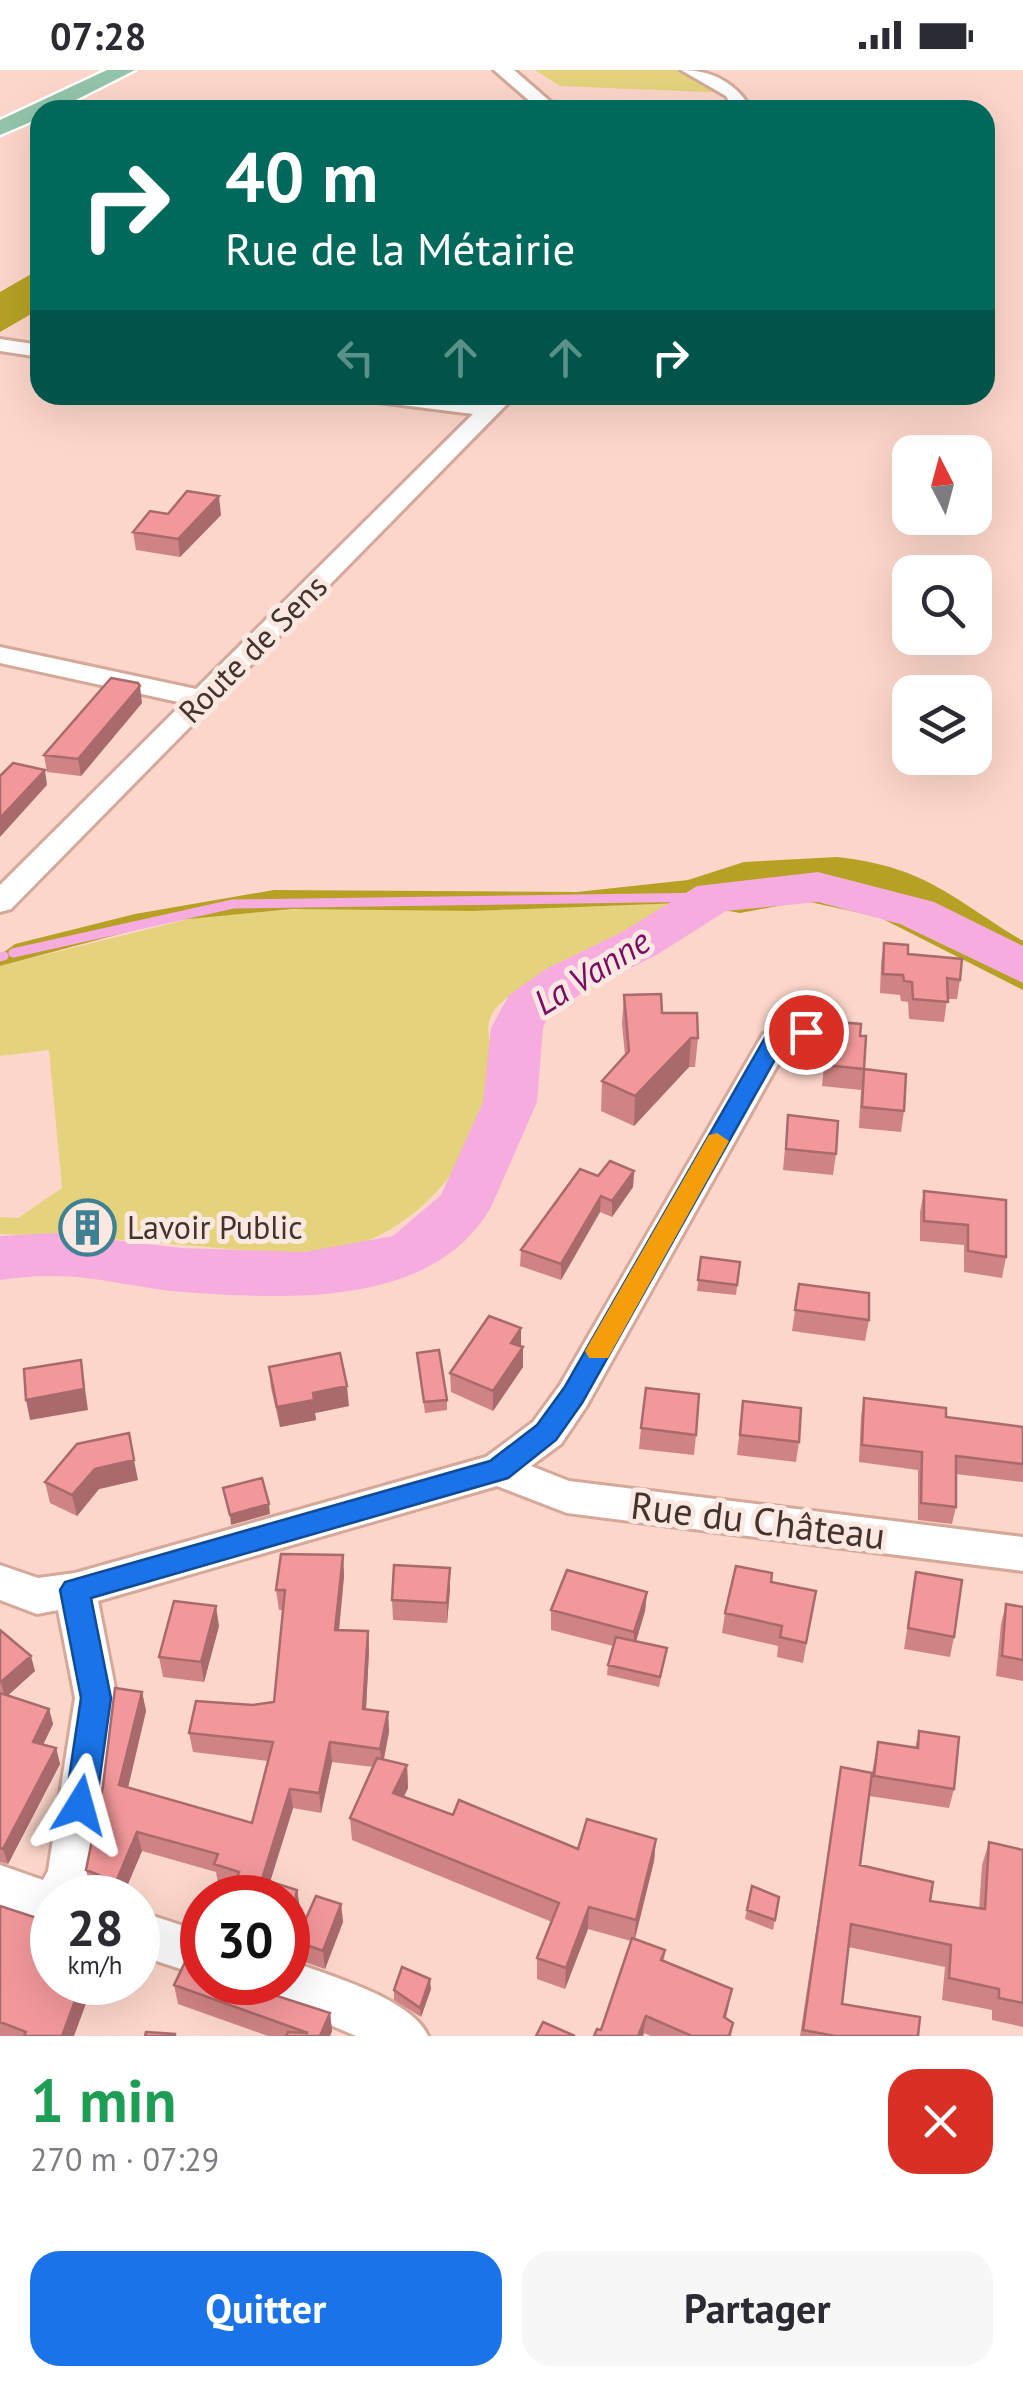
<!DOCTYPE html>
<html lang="fr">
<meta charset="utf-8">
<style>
:root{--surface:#fff;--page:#f7f7f7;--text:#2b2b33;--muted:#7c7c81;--accent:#1a73e8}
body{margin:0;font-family:"PT Sans",sans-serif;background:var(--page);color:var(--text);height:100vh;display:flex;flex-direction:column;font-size:38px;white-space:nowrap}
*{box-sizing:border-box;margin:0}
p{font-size:32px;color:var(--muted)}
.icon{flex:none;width:55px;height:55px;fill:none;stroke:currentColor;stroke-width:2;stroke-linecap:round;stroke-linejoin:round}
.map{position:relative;height:1966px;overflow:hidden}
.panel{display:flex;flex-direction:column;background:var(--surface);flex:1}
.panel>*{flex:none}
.banner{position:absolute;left:30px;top:30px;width:965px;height:305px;border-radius:30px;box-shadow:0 10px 40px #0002;background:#00695c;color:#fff;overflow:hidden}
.needle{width:65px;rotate:354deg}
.tools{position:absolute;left:892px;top:365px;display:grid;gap:20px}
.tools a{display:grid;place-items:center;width:100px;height:100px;border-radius:20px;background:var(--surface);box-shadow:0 10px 40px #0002;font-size:50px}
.speed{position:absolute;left:30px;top:1805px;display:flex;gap:20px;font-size:50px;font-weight:700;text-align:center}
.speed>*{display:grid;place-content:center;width:130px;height:130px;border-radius:50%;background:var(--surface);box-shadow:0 10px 40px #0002;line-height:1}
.speed small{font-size:25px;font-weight:400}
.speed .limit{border:15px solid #d22;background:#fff;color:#111}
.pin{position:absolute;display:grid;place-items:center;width:85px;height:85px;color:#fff;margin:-42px;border:5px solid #fff;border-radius:50%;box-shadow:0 2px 10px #0007}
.me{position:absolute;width:110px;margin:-55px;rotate:8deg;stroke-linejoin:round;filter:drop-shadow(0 0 8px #0008)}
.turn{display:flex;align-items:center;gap:35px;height:210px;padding:0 30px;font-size:45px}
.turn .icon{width:130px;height:130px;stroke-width:2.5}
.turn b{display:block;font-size:70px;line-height:85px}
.lanes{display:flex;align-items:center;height:95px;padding:0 30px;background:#0003;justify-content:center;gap:50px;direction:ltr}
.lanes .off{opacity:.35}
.round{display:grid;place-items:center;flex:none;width:105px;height:105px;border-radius:30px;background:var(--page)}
.summary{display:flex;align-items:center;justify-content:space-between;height:170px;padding:0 30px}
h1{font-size:60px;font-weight:700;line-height:75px;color:#1e9e55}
.action{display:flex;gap:20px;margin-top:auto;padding:20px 30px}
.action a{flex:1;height:115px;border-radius:30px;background:var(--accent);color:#fff;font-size:40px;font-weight:700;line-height:115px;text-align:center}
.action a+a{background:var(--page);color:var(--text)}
.status{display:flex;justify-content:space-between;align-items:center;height:70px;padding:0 50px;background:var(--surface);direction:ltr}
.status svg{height:28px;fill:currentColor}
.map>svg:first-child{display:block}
.green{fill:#e4d37c}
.forest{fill:#b6a125}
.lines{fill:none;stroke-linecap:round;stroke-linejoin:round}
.stream{stroke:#f6acdf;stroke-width:9}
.river{fill:#f6acdf;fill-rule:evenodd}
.minor-casing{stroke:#d5a89a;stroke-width:6}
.major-casing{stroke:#fff;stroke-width:5}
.minor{fill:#fff;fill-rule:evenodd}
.major{fill:#93c5ab;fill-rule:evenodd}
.wall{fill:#d08384}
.shaded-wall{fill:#a96a6c}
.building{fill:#f2989a;stroke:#a96a6c;stroke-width:2.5}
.route{fill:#1a73e8;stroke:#114b97;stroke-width:2.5}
.slow{fill:#f59e0b}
.labels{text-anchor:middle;stroke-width:10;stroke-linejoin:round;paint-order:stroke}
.street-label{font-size:32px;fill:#44322c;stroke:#fbe8e1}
.poi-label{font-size:32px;fill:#44322c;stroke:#fbe8e1;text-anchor:start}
.water-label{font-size:35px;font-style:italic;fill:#7a0b64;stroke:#fbe8e1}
.near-street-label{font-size:38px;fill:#44322c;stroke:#fbe8e1}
</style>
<div class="status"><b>07:28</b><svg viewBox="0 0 49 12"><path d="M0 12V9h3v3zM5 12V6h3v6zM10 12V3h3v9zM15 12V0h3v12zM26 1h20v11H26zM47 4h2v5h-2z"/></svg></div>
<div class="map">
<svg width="1023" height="1966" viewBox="0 0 1023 1966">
<rect width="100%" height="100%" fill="#fcd6ca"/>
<path class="green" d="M535,0H690L733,23L560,16Z
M682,833C645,852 508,913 492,944C483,960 494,980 493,997C491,1075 419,1164 342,1178C289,1187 236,1179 183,1175C122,1169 61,1166 0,1164V1147L18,1148L62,1118L49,980L0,986V896L197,847L319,838L473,841Z"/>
<path class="forest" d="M40,199V239L0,262V222Z
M837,787C926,797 950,827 1023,871V920L879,847L805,831L740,843L682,833L473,841L293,839L168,851L0,896V885L15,874L135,844L274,820L577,822L688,810L744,792Z"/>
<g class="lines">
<path class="stream" d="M13,883L233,834L714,827
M0,887L4,886"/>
<path class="river" d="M818,802L934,832L1023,876V913L900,854L818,832L726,841L658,884L582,923L548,947L543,958L537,1032L491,1137C433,1239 284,1229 183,1222C140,1219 97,1206 54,1206C36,1205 18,1208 0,1210V1166L54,1163L182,1178L304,1182L393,1166L441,1125L483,1032L491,958L509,925L546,899L622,862L697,816Z"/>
<defs>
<path id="minor" d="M494,0H514L560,40H540Z
M681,0C713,0 736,13 752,40H734L726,26Z
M0,269L40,275V287L0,281Z
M367,325H429L485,332L492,325H516L11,839L0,842V815L183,633L0,593V577L196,619L473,344L378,332Z
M806,951L817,954L822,962L817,970L786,980L586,1337L561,1374L531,1396L569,1411L1023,1467V1501L567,1443L497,1416L98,1531L117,1628L93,1806L83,1828H52V1857L0,1839V1795L43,1810L48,1801L75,1628L58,1540L37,1544L0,1530V1495L38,1508L75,1503L486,1387L533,1352L560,1315L763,964Z
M138,1841L202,1862V1906L138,1885Z
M288,1890C326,1905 412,1928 428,1966H356L268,1928L262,1912H288Z"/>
<path id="major" d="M107,0H135L56,40H40V48L0,65V50Z"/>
</defs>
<use href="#minor" class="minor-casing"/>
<use href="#major" class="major-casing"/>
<use href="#minor" class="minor"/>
<use href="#major" class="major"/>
</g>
<path class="wall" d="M168,444L221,445L180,487L136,480L133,462Z
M142,633L81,706L47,702L44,685Z
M884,873L960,910L957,929H947L944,952L909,949L908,932L901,931L900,925L880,923L881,893Z
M624,925L662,943L698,968L695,997H689L634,1056L601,1041L602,1011L625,985L622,954Z
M828,951L860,966L864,999L904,1041L901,1062L859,1058L861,1020L822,1016Z
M788,1045L836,1084L833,1105L783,1100Z
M634,1101L633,1117L612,1147L600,1142L561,1210L520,1196L521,1180L598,1106Z
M924,1121L1006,1130V1187L1002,1208L964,1202V1175L920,1171V1142Z
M701,1187L740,1192L736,1225L697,1221Z
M799,1214L869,1250L865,1271L792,1261Z
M523,1277V1297L493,1341L451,1322L450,1303Z
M417,1283L447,1330V1340L425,1343Z
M269,1297L349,1336L315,1343L316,1350L280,1357L271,1318Z
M864,1328L946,1347L1023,1357V1412L956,1404V1437L952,1454L918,1450V1400L859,1392L861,1346Z
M743,1331L799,1372L796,1392L737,1385Z
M641,1358L696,1365L694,1385L639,1379Z
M138,1410L99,1419L77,1446L50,1433L45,1412Z
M281,1484L343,1485L344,1506L339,1560L368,1561L369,1581L366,1639L388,1642L389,1662L384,1689L407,1695L408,1718L404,1727L453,1745L459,1730L578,1779L587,1749L656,1769L654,1791L635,1869L665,1880L664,1891L732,1919L726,1949L733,1953L731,1966H651L644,1963L643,1966H594L597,1959L601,1960L631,1871L588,1859L565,1919L537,1909V1888L552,1852L352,1770L350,1748L373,1697L332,1692L321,1743L293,1738L270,1812L297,1820L300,1839L290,1887L288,1886V1828H229L233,1818L218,1813L216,1802L142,1781L122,1828H113L91,1819L86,1800L103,1716L115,1618L142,1622L146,1641L128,1718L252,1753L268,1691L193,1682L189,1663L196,1631L253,1635L274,1632L283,1540H279L276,1520Z
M450,1498V1519L447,1553L393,1550L392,1530Z
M916,1502L954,1567L950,1587L904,1579Z
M771,1512L816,1521L803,1593L777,1587L778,1576L722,1563L725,1543Z
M647,1522L645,1541L636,1572L667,1578L659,1617L607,1605L608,1595L613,1576L551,1560V1540Z
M1006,1534L1023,1537V1611L996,1606L1001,1554Z
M219,1556L204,1612L163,1607L159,1587Z
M0,1560L35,1601L7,1626L49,1639L53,1654L43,1675L56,1678L60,1694L8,1794L0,1792Z
M919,1661L954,1719L949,1738L869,1726L860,1795L930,1831L979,1839L982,1795L989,1772L1023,1780V1957L992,1950V1940L942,1930L945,1897L848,1877L842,1934L918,1966H800L841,1697L872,1703L878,1672L915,1678Z
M779,1827L773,1860L745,1849L747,1840Z
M341,1834L343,1852L325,1899L299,1890L296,1871Z
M0,1836L74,1966H0Z
M174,1915H244L330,1943L332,1961L330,1966H268L178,1934Z
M431,1919L421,1947L394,1930V1920Z"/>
<path class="shaded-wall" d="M219,426L221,445L180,487L178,469Z
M140,616L142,633L81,706L78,689Z
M45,700L47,715L0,767V748Z
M691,968L689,997L634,1056L635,1026Z
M634,1101L633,1117L612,1147V1131Z
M601,1126L600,1142L561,1210V1194Z
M521,1258V1278L511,1273Z
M523,1277V1297L493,1341V1321Z
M81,1290L88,1340L30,1350L26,1330Z
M347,1316L349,1336L315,1343L316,1350L280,1357L277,1337L313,1323Z
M134,1390L138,1410L99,1419L77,1446L72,1425L95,1399Z
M269,1434L270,1444L231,1455L230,1445Z
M343,1485L344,1506L337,1580L335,1560Z
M450,1498V1519L447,1553V1533Z
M647,1522L645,1541L633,1581L634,1562Z
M216,1536L219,1556L204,1612L201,1592Z
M368,1561L369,1581L365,1658L363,1639Z
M31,1586L35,1601L5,1628L1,1612Z
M142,1622L146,1641L124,1734L119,1715Z
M49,1639L53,1654L37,1687L33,1672Z
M388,1642L389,1662L382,1698L380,1679Z
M330,1672L332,1692L321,1743L319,1723Z
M56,1678L60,1694L8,1794L3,1779Z
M407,1695L408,1718L394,1746L393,1723Z
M290,1719L293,1738L265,1828L262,1809Z
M137,1762L142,1781L122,1828H120L116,1812Z
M656,1769L654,1791L634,1872L636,1850Z
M297,1820L300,1839L290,1887L288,1866Z
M341,1834L343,1852L325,1899L323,1881Z
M589,1837L588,1859L565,1919L566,1898Z
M430,1909L431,1919L421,1947L420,1938Z
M82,1912H94L74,1966H62Z
M330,1943L332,1961L330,1966H320Z
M646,1946L643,1966H638Z"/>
<path class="building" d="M187,421L219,426L178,469L133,462L150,441L168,444Z
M111,608L138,613L140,616L78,689L44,685Z
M13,693L45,700L0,748V706Z
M884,873L908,875V884L962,889L960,910L947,908L948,932L913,929L912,912L904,911L903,905L883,904Z
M661,924L662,943H697L698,968H691L635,1026L602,1011L629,981L624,925Z
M828,951L861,954L860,966H866L864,999L825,995Z
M864,999L906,1004L904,1041L862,1037Z
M788,1045L838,1051L836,1084L786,1079Z
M610,1091L634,1101L612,1131L601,1126L561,1194L521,1180L580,1099L598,1106Z
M924,1121L1006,1130V1187L968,1181V1155L924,1151Z
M701,1187L740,1192L737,1215L698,1210Z
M799,1214L869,1223V1250L795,1240Z
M489,1246L521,1258L511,1273L523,1277L493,1321L450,1303Z
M439,1280L447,1330L424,1332L417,1283Z
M340,1283L347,1316L313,1323L314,1330L277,1337L269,1297Z
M81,1290L84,1319L26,1330L24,1299Z
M646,1318L699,1324L696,1365L641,1358Z
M864,1328L946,1338V1347L1023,1357V1394L956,1386V1437L921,1433L922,1382L862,1375Z
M743,1331L801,1338L799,1372L740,1365Z
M129,1363L134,1390L95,1399L72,1425L45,1412L77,1374Z
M262,1408L269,1434L230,1445L223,1418Z
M281,1484L343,1485L335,1560L368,1561L363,1639L388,1642L380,1679L330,1672L319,1723L290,1719L262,1809L297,1820L288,1866V1828H229L239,1802L214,1794L218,1784L137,1762L116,1812L86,1800L103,1716L115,1618L142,1622L119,1715L252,1753L273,1672L189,1663L196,1631L253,1635L274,1632L285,1520H276Z
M394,1495L450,1498L447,1533L392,1530Z
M736,1496L772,1503L771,1512L816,1521L806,1573L780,1567L782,1556L725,1543Z
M567,1500L647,1522L634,1562L551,1540Z
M916,1502L962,1510L954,1567L908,1558Z
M174,1531L216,1536L201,1592L159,1587Z
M1006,1534L1023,1537V1590L1002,1586Z
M0,1560L31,1586L1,1612H0Z
M616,1567L667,1578L660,1607L608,1595Z
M0,1623L49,1639L33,1672L56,1678L3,1779L0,1778Z
M919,1661L959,1667L954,1719L874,1706L878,1672L918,1678Z
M377,1688L407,1695L393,1723L453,1745L459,1730L578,1779L587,1749L656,1769L636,1850L589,1837L566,1898L537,1888L559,1833L350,1748Z
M841,1697L872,1703L860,1795L933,1812L930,1831L985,1839L989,1772L1023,1780V1933L999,1928V1919L949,1908L951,1875L851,1854L842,1934L920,1947L918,1966H835L803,1960Z
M752,1816L779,1827L775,1850L747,1840Z
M316,1826L341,1834L323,1881L296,1871Z
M0,1836L52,1853V1912H82L62,1966H24L26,1962L0,1952Z
M632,1868L665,1880L661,1890L732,1919L724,1947L733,1953L729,1966H692L646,1946L638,1966H594L597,1959L601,1960Z
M187,1888L202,1893V1912H240V1914L330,1943L320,1966H286L288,1962L308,1963L174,1915Z
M402,1897L430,1909L420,1938L394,1920Z
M543,1952L575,1966H536Z
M146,1962L175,1964V1966H145Z"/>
<path class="route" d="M806,954L818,962L814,967L782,977L582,1333L556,1370L508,1408L91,1528L111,1628L96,1735L91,1745L80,1749L69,1745L65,1735L81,1628L60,1520L65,1512L490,1391L537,1355L564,1318L766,966Z"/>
<path class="slow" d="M717,1063L729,1071L608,1288H589L585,1281L589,1274L709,1065Z"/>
<defs>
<symbol id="building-ring" viewBox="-11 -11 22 22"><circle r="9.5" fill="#fbe8e1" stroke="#3f8193" stroke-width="1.5"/><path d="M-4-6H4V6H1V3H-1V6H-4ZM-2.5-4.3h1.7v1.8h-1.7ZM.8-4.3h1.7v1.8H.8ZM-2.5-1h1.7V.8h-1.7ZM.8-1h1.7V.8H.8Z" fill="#3f8193"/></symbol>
</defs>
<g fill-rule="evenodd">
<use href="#building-ring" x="56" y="1126" width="63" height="63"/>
</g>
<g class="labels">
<g class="street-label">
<text transform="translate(253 579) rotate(-45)" y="11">Route de Sens</text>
</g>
<g class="poi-label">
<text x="127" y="1169">Lavoir Public</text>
</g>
<g class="water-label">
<text transform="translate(592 902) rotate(-32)" y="12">La Vanne</text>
</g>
<g class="near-street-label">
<text transform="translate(758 1451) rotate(7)" y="13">Rue du Château</text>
</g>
</g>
</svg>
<div class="tools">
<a><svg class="needle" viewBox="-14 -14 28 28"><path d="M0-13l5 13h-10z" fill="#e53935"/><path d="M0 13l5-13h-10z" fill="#7c7c81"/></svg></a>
<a><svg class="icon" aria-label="search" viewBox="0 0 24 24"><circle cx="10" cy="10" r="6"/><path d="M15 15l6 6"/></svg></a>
<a><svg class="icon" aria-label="layers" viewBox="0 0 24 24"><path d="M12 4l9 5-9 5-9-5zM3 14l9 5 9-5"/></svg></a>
</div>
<div class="speed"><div>28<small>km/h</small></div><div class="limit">30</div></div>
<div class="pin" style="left:806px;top:962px;background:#d93025"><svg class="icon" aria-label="arrive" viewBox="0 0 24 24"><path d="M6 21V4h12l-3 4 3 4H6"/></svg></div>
<svg class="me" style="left:80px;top:1735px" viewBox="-20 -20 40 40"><path d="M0-17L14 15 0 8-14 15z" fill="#1a73e8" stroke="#fff" stroke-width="4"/></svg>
<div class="banner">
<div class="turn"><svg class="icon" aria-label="right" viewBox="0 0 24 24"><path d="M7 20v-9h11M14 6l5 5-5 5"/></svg><div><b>40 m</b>Rue de la Métairie</div></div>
<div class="lanes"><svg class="icon off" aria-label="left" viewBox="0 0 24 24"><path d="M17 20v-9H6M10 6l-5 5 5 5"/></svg><svg class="icon off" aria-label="ahead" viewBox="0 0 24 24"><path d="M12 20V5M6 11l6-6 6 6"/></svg><svg class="icon off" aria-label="ahead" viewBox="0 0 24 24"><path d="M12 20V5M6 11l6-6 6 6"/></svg><svg class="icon" aria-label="right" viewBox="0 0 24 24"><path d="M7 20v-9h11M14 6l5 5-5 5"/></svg></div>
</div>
</div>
<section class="panel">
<div class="summary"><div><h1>1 min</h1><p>270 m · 07:29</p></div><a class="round" style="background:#d93025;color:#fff"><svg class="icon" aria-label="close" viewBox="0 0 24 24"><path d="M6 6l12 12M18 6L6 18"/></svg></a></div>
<div class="action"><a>Quitter</a><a>Partager</a></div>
</section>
